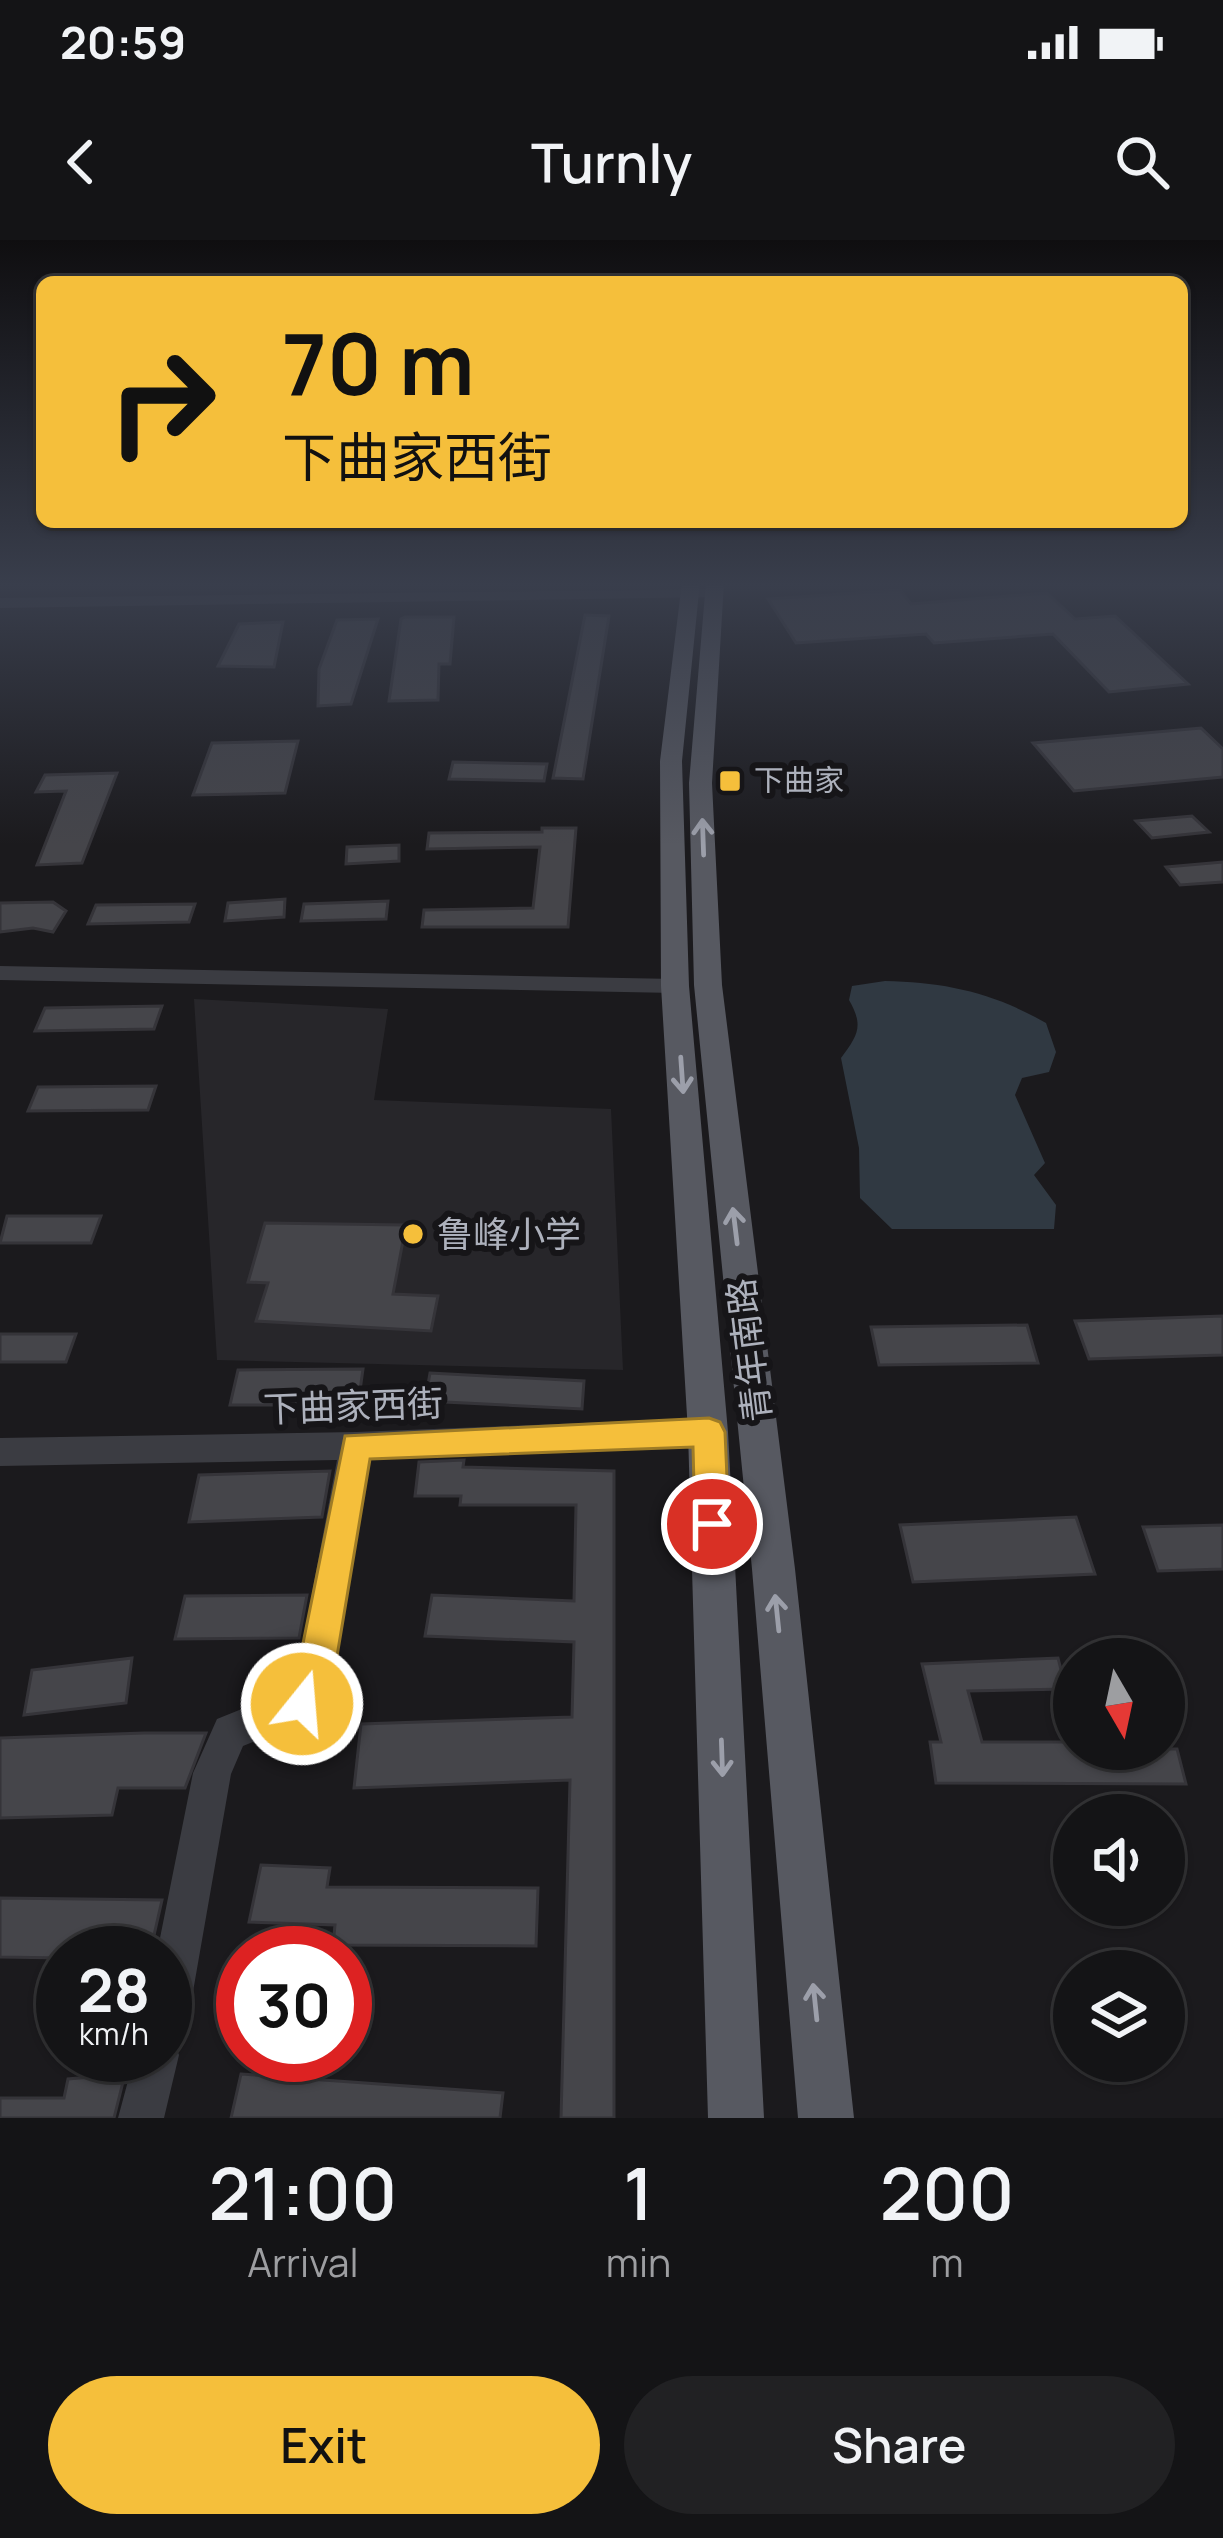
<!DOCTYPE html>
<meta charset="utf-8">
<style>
:root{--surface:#141416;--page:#212123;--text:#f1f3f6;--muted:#9d9ea1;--line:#333335;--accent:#f5bf3b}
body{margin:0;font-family:Manrope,"Noto Sans SC",sans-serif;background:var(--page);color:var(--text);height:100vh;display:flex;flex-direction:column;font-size:45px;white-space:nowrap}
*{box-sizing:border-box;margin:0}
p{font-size:39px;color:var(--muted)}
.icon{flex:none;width:66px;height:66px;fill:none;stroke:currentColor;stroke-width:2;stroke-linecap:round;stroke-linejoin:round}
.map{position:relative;height:1878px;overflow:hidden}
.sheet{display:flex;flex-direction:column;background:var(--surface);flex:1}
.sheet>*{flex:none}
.banner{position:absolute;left:36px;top:36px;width:1152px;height:252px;border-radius:18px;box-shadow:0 3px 9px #0004,0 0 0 3px var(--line);background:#f5bf3b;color:#111;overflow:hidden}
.needle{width:78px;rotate:171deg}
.fabs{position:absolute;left:1053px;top:1398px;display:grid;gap:24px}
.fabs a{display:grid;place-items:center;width:132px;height:132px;border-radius:50%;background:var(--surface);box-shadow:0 3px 9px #0004,0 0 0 3px var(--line);font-size:60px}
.speed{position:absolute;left:36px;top:1686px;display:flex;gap:24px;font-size:60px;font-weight:700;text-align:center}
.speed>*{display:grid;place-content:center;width:156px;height:156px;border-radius:50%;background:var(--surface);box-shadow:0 3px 9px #0004,0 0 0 3px var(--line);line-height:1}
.speed small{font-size:30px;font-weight:400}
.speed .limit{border:18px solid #d22;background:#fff;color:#111}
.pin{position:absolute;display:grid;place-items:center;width:102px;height:102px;color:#fff;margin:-51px;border:6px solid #fff;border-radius:50%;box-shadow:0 3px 12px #0007}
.me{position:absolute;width:132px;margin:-66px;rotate:17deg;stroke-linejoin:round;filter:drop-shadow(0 0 9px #0008)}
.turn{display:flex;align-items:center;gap:42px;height:252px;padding:0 48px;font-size:54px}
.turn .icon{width:156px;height:156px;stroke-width:2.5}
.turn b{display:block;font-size:84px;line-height:102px}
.eta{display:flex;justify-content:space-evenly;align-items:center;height:204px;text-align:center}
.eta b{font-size:72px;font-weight:600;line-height:84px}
.action{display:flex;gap:24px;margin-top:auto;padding:24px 48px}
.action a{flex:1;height:138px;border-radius:72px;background:var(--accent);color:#111;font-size:48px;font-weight:600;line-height:138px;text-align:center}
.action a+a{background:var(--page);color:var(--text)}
.status{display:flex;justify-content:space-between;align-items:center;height:84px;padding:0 60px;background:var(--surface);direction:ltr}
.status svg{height:33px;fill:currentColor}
header{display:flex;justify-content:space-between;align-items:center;height:156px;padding:0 48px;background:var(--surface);font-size:54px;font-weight:600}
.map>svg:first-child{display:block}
.built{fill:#27262a}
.water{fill:#303942}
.building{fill:#45454a;stroke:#353439;stroke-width:3}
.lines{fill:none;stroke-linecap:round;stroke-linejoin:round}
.minor{fill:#3b3c42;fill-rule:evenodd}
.major{fill:#575961;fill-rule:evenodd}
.oneway{stroke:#9c9faa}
.route{fill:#f5bf3b;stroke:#9f7c26;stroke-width:3}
.poi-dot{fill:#f5bf3b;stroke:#161518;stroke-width:4.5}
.labels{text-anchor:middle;stroke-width:12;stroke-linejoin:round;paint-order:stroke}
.far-poi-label{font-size:30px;fill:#adb1bc;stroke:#161518;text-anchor:start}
.poi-label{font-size:36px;fill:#adb1bc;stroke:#161518;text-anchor:start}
.street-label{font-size:36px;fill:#adb1bc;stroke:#161518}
</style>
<div class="status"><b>20:59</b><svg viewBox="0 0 49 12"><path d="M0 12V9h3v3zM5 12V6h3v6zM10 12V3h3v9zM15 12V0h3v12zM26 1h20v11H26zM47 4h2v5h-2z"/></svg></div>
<header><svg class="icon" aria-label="back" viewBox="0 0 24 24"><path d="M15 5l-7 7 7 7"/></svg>Turnly<svg class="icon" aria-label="search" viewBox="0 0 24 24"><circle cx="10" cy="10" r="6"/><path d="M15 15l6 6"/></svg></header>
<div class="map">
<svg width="1223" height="1878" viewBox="0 0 1223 1878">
<rect width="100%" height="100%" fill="#1b1a1d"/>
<path class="built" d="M194,759L388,769L374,860L611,869L623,1130L217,1120Z"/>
<path class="water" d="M885,741C945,742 994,753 1046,783L1056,812L1049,832L1022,838L1015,855L1045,923L1034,935L1056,965L1054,989H892L860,958L859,908L841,818C858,795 864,786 849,760L852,746Z"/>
<path class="building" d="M900,350L911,364L1047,353L1075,379L1115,376L1188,444L1109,452L1053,394L934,403L926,394L796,403L768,359Z
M585,375L609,376L583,539L553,538Z
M405,377H454L450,424H439L438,460L389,461L401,379Z
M378,379L351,464L318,466L319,429L337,380Z
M283,382L274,427L218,426L239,384Z
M1201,488L1223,509V537L1074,551L1033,503Z
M298,501L285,553L193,555L212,503Z
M453,522L547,524L544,541L449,539Z
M117,533L82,623L37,625L66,551L36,552L45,535Z
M1192,576L1209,592L1152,598L1136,581Z
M542,588H576L568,687H422L424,670L533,668L540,607L427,609L429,593L542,592Z
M399,605V621L346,624L347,607Z
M1223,622V642L1180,645L1166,627Z
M285,659L284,677L225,681L228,663Z
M388,661L386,679L301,681L304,664Z
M53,662L66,671L53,692L33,688L0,692V663Z
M195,664L189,682L88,684L96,665Z
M162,766L154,789L35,791L45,768Z
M156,846L148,870L28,871L38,847Z
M7,976H101L91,1003H0Z
M265,983L406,985L393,1054L438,1056L431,1091L256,1081L268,1043L248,1042Z
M1223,1076V1115L1089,1119L1075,1081Z
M1027,1085L1038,1123L879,1125L871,1087Z
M0,1094H76L66,1122H0Z
M363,1129L358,1165H230L238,1130Z
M430,1133L584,1141L582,1169L425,1161Z
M464,1220L463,1227L614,1231V1878H561L570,1540L354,1548L361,1484L572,1477L574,1402L425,1396L432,1355L574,1361L576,1265H460L461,1256H415L419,1222Z
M330,1231L322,1277L189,1282L199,1235Z
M1076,1277L1095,1334L913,1342L900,1285Z
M1223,1285V1329L1158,1331L1143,1287Z
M307,1355L299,1398L175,1399L185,1356Z
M132,1418L126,1463L24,1475L32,1430Z
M1058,1418L1066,1449L968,1451L982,1502H1074V1509H1177L1186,1544L936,1543L930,1502H941L922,1424Z
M144,1493H206L185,1548H118L112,1575L0,1578V1498Z
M261,1625L330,1628L327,1647L538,1648L536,1706L333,1705L335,1685L249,1682Z
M0,1658L162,1660L150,1713H63V1718L0,1717Z
M125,1834L114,1878H0V1858H64L68,1839Z
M241,1834L503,1853L500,1878H231Z"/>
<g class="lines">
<path class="minor" d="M718,349L721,352L713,357L0,368V358Z
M0,726L675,739L687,746L675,753L0,740Z
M708,1178L719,1182L724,1192L719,1202L708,1206L370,1219L334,1428L315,1477L243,1506L231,1534L187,1786L181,1802L175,1804L179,1815L164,1878H118L135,1815H165V1713H157L193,1533L217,1479L289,1450L298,1428L337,1220L0,1226V1198L356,1192Z"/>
<path class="major" d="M682,342H700L682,521L689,746L728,1192L764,1878H708L688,1192L661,746L660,521Z
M706,342H724L712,543L722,745L795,1329L854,1878H798L752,1329L694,745L689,543Z"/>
</g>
<defs><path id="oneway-shaft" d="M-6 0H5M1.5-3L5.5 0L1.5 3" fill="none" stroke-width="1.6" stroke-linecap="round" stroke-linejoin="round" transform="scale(3)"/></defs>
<g class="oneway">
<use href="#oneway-shaft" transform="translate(703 597) rotate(-92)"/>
<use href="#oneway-shaft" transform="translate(682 835) rotate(86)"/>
<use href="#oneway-shaft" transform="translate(735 986) rotate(-97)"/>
<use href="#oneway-shaft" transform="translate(777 1373) rotate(-96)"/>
<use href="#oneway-shaft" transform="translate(722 1518) rotate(88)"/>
<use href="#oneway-shaft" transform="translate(815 1762) rotate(-96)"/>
</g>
<linearGradient id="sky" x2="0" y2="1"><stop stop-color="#0f0e10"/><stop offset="0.57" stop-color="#393e4c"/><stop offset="1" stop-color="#393e4c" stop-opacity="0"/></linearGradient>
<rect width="1223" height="605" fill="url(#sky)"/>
<path class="route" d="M709,1178L720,1182L725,1192L729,1284L724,1295L712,1299L700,1295L695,1284L693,1207L370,1219L335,1428L316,1477L302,1483L289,1477L283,1464L298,1428L345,1196Z"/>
<g class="poi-dot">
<rect x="718" y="529" width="24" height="24" rx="6"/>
<circle cx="413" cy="994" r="12"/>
</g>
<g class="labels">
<g class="far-poi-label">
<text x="754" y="551">下曲家</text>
</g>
<g class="poi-label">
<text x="437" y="1007">鲁峰小学</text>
</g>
<g class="street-label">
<text transform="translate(749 1110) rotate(-97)" y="13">青年南路</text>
<text transform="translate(353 1166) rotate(-2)" y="13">下曲家西街</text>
</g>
</g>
</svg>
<div class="fabs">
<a><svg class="needle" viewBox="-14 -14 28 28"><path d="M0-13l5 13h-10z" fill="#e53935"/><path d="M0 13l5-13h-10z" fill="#9d9ea1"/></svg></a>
<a><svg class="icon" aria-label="sound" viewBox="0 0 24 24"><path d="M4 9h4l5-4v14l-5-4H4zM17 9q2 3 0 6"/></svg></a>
<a><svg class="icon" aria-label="layers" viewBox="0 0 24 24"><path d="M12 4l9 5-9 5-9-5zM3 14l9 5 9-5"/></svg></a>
</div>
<div class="speed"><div>28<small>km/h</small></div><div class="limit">30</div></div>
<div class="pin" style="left:712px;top:1284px;background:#d93025"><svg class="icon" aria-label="arrive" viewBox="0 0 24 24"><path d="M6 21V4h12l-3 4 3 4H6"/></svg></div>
<svg class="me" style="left:302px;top:1464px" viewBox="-20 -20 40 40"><circle r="17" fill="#f5bf3b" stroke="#fff" stroke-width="3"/><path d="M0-11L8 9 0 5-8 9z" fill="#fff"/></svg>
<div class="banner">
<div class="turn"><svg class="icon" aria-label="right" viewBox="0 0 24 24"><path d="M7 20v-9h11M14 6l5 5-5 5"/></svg><div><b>70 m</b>下曲家西街</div></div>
</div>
</div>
<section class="sheet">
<div class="eta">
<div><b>21:00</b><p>Arrival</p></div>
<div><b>1</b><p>min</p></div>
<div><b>200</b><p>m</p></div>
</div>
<div class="action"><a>Exit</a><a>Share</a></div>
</section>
